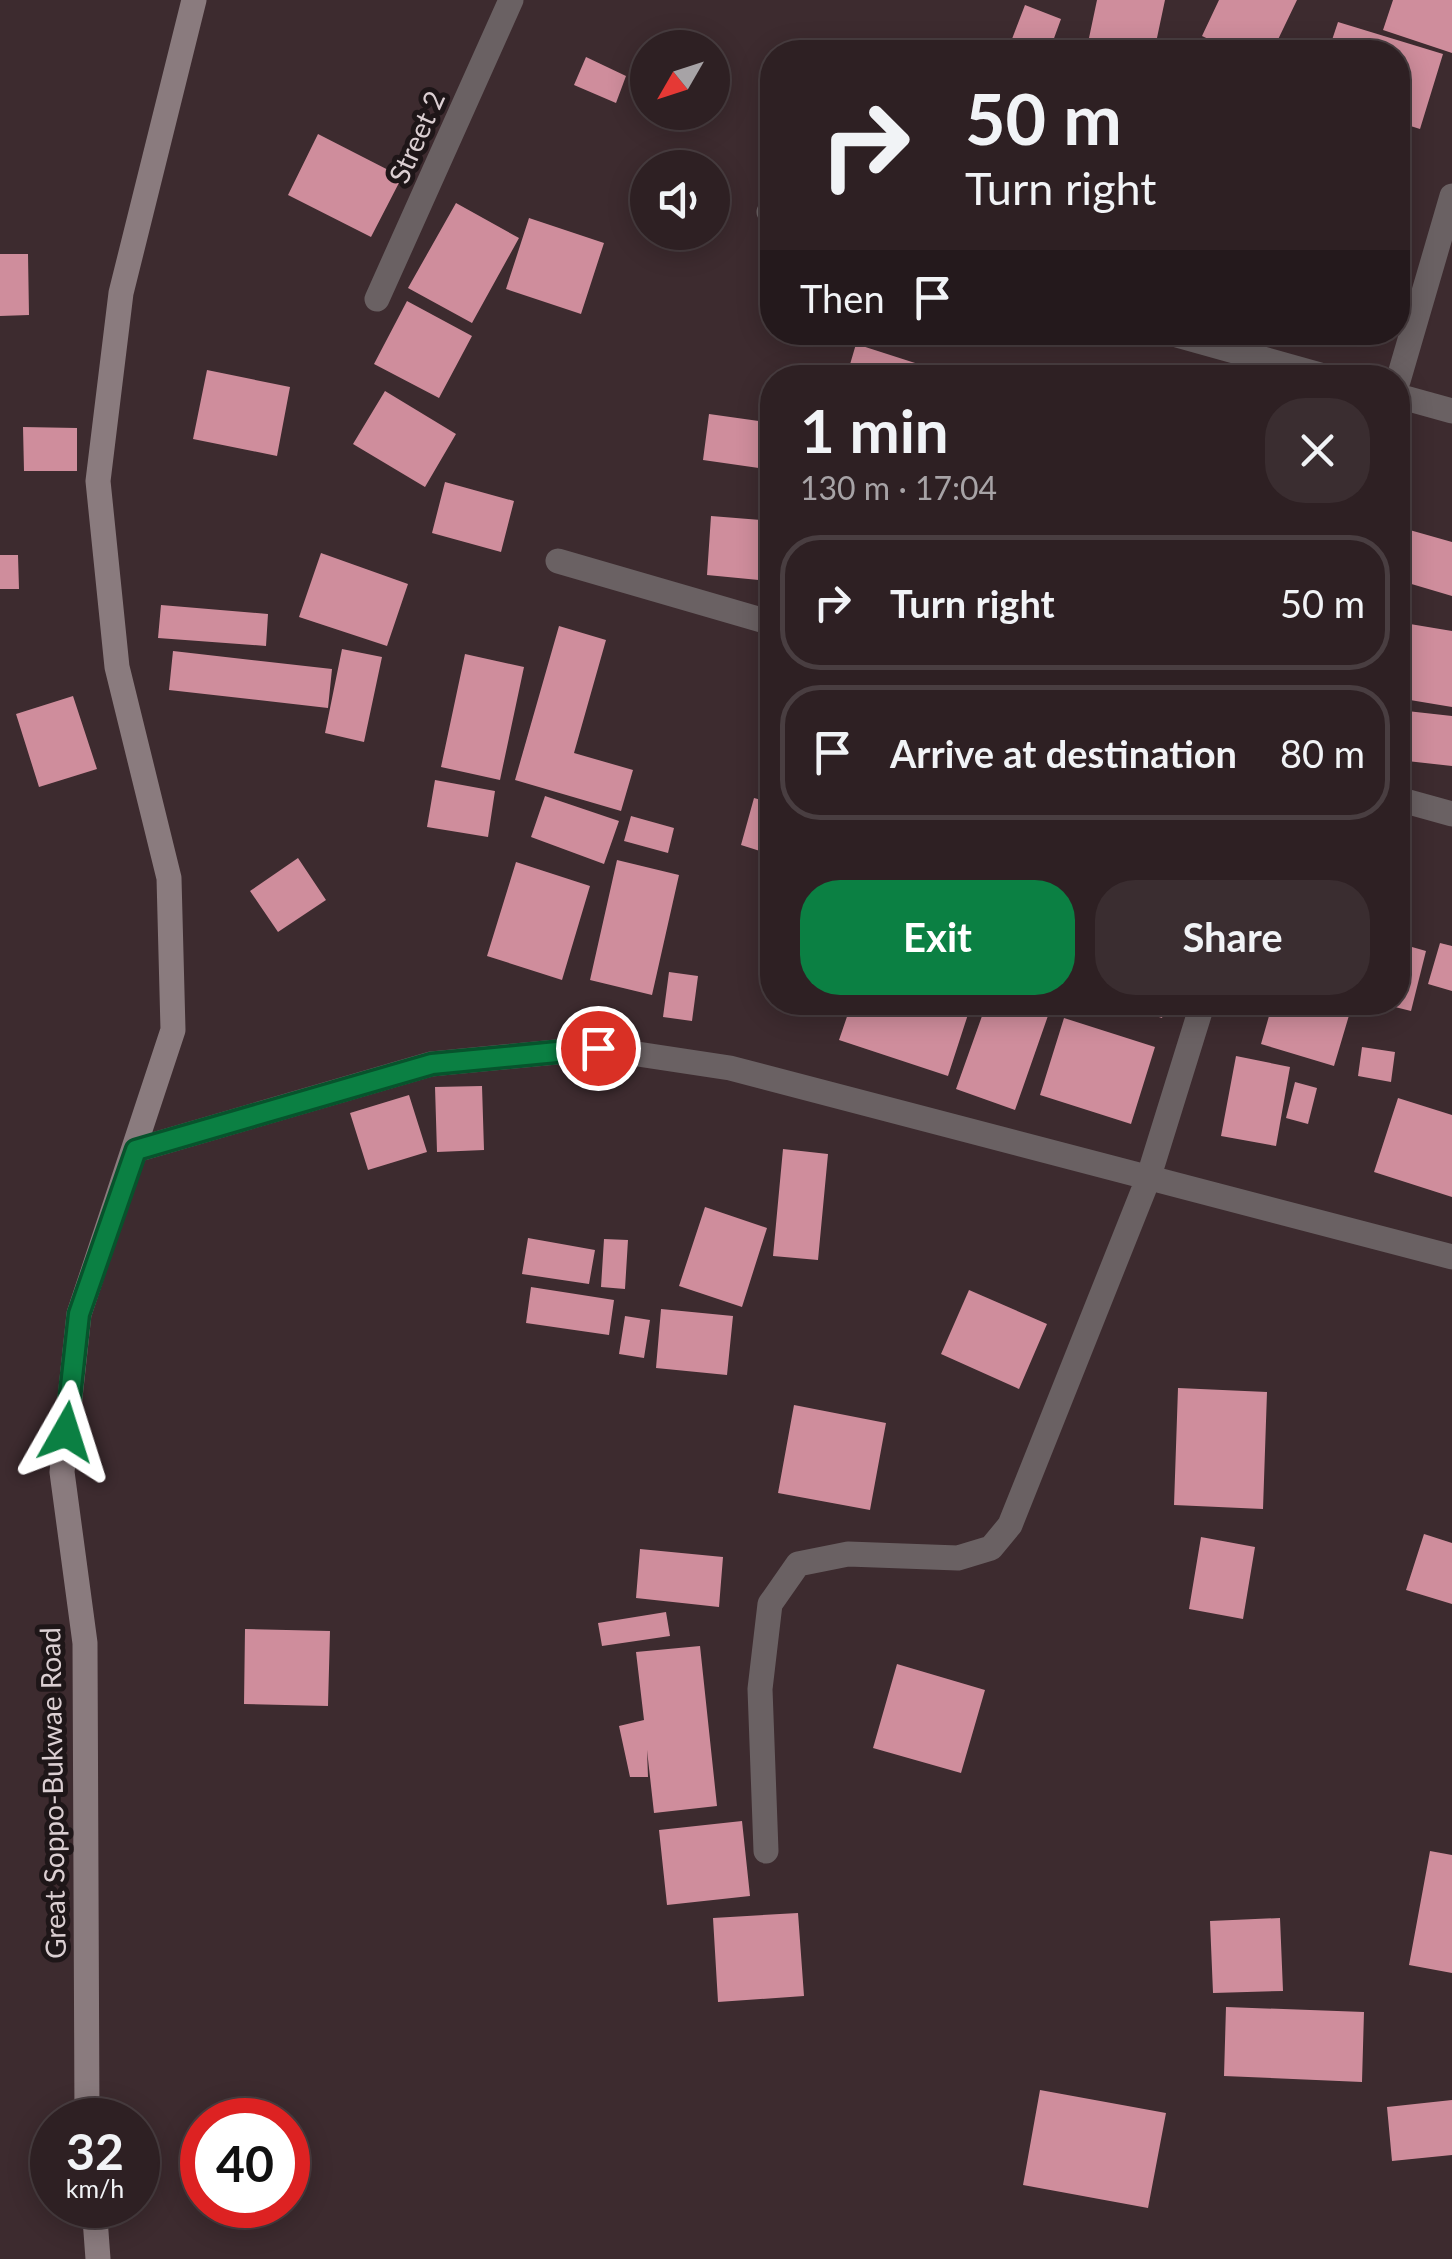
<!DOCTYPE html>
<meta charset="utf-8">
<style>
:root{--surface:#2e2023;--page:#3a2d30;--text:#f1f3f6;--muted:#a7a3a6;--line:#493e41;--accent:#0b8043}
body{margin:0;font-family:Lato,sans-serif;background:var(--page);color:var(--text);height:100vh;display:flex;flex-direction:column;font-size:38px;white-space:nowrap}
*{box-sizing:border-box;margin:0}
p{font-size:32px;color:var(--muted)}
.icon{flex:none;width:55px;height:55px;fill:none;stroke:currentColor;stroke-width:2;stroke-linecap:round;stroke-linejoin:round}
.map{position:relative;flex:1;overflow:hidden}
.details{position:absolute;left:760px;top:365px;width:650px;height:650px;display:flex;flex-direction:column;background:var(--surface);border-radius:40px;box-shadow:0 5px 25px #0003,0 0 0 2px var(--line)}
.details>*{flex:none}
.hud{position:absolute;left:760px;top:40px;width:650px;height:305px;border-radius:40px;box-shadow:0 5px 25px #0003,0 0 0 2px var(--line);background:#2e2023;color:var(--text);overflow:hidden}
.needle{width:65px;rotate:231deg}
.fabs{position:absolute;left:630px;top:30px;display:grid;gap:20px}
.fabs a{display:grid;place-items:center;width:100px;height:100px;border-radius:50%;background:var(--surface);box-shadow:0 5px 25px #0003,0 0 0 2px var(--line);font-size:50px}
.speed{position:absolute;left:30px;top:2098px;display:flex;gap:20px;font-size:50px;font-weight:700;text-align:center}
.speed>*{display:grid;place-content:center;width:130px;height:130px;border-radius:50%;background:var(--surface);box-shadow:0 5px 25px #0003,0 0 0 2px var(--line);line-height:1}
.speed small{font-size:25px;font-weight:400}
.speed .limit{border:15px solid #d22;background:#fff;color:#111}
.pin{position:absolute;display:grid;place-items:center;width:85px;height:85px;color:#fff;margin:-42px;border:5px solid #fff;border-radius:50%;box-shadow:0 2px 10px #0007}
.me{position:absolute;width:110px;margin:-55px;rotate:6deg;stroke-linejoin:round;filter:drop-shadow(0 0 8px #0008)}
.turn{display:flex;align-items:center;gap:35px;height:210px;padding:0 40px;font-size:45px}
.turn .icon{width:130px;height:130px;stroke-width:2.5}
.turn b{display:block;font-size:70px;line-height:85px}
.then{display:flex;align-items:center;height:95px;padding:0 40px;background:#0003;gap:20px;font-size:38px}
.round{display:grid;place-items:center;flex:none;width:105px;height:105px;border-radius:40px;background:var(--page)}
.headline{display:flex;align-items:center;justify-content:space-between;height:170px;padding:0 40px}
h1{font-size:60px;font-weight:700;line-height:75px}
.action{display:flex;gap:20px;margin-top:auto;padding:20px 40px}
.action a{flex:1;height:115px;border-radius:40px;background:var(--accent);color:#fff;font-size:40px;font-weight:700;line-height:115px;text-align:center}
.action a+a{background:var(--page);color:var(--text)}
ul{padding:0;list-style:none}
li{display:flex;align-items:center;gap:30px;height:135px;margin:0 20px 15px;padding:0 20px;border:5px solid var(--line);border-radius:40px}
li div{flex:1}
li b{display:block;font-size:38px}
li em{font-style:normal}
.map>svg:first-child{display:block}
.building{fill:#cf8d9c}
.lines{fill:none;stroke-linecap:round;stroke-linejoin:round}
.street{stroke:#6a6163;stroke-width:25}
.secondary{stroke:#8a7b7e;stroke-width:25}
.route-casing{stroke:#07532c;stroke-width:25}
.route{stroke:#0b8043;stroke-width:18}
.labels{text-anchor:middle;stroke-width:10;stroke-linejoin:round;paint-order:stroke}
.street-label{font-size:28px;fill:#dbcfd2;stroke:#1e1618}
</style>
<div class="map">
<svg width="1452" height="2259" viewBox="0 0 1452 2259">
<rect width="100%" height="100%" fill="#3d2b2f"/>
<path class="building" d="M1097,0H1165L1154,52L1089,38Z
M1219,0H1297L1272,52H1236L1202,36Z
M1393,0H1452V53L1383,30Z
M1025,5L1061,19L1049,52H1007Z
M1338,22L1443,54L1420,129L1398,122V52H1328Z
M586,57L626,76L616,103L574,85Z
M318,134L402,177L371,237L288,195Z
M456,203L519,238L472,323L408,288Z
M529,218L604,243L581,314L506,289Z
M0,254H28L29,315L0,316Z
M407,301L472,336L439,398L374,364Z
M856,344L940,371L938,378H846Z
M207,370L290,387L277,456L193,439Z
M385,391L456,434L425,487L353,444Z
M709,414L772,423V470L703,460Z
M23,427L77,428V471H24Z
M445,482L514,501L501,552L432,533Z
M711,516L772,521L768,581L707,575Z
M1399,527L1452,542V596L1398,580Z
M321,553L408,584L387,646L299,617Z
M0,555H18L19,589H0Z
M161,605L268,614L266,646L158,638Z
M1398,622L1452,631V707L1398,698Z
M559,626L606,640L574,753L633,770L621,811L515,780Z
M342,649L382,657L364,742L325,733Z
M173,651L332,669L328,708L169,690Z
M465,654L524,667L500,780L441,767Z
M73,696L97,769L39,787L16,714Z
M1398,710L1452,716V766L1398,760Z
M435,780L495,791L488,837L427,827Z
M545,796L619,821L604,864L531,837Z
M754,798L772,803L760,851L741,845Z
M631,816L674,828L668,853L624,841Z
M298,858L326,900L278,932L250,891Z
M617,860L679,875L652,995L590,980Z
M516,862L590,886L562,980L487,956Z
M1398,943L1426,951L1411,1011L1383,1004L1398,1002Z
M1440,943L1452,946V991L1428,984Z
M669,972L698,976L692,1021L663,1017Z
M852,1002H972L948,1076L839,1040Z
M987,1002H1027L1050,1010L1015,1110L956,1089Z
M1113,1002H1167L1162,1018Z
M1273,1002H1317L1350,1012L1334,1066L1261,1044Z
M1064,1018L1155,1047L1131,1124L1040,1095Z
M1362,1047L1395,1052L1391,1082L1358,1076Z
M1236,1056L1290,1067L1276,1146L1221,1136Z
M1295,1082L1317,1088L1308,1124L1286,1118Z
M482,1086L484,1150L437,1152L435,1087Z
M409,1095L427,1152L368,1170L350,1113Z
M1398,1098L1452,1115V1197L1374,1172Z
M783,1149L828,1154L818,1260L773,1256Z
M705,1207L767,1228L742,1307L679,1286Z
M528,1238L595,1250L589,1284L522,1274Z
M604,1239L628,1240L625,1289L601,1287Z
M531,1287L614,1300L609,1335L526,1323Z
M969,1290L1047,1324L1019,1389L941,1354Z
M661,1309L733,1316L727,1375L656,1368Z
M625,1316L650,1320L644,1358L619,1354Z
M1178,1388L1267,1392L1263,1509L1174,1505Z
M794,1405L886,1423L870,1510L778,1493Z
M1424,1534L1452,1543V1604L1406,1590Z
M1201,1537L1255,1547L1243,1619L1189,1609Z
M640,1549L723,1557L719,1607L636,1598Z
M666,1612L670,1636L602,1646L598,1623Z
M245,1629L330,1631L328,1706L244,1704Z
M700,1646L717,1806L654,1813L647,1750L648,1777H630L619,1726L644,1720L636,1652Z
M897,1664L985,1690L961,1773L873,1748Z
M742,1821L750,1896L667,1905L659,1830Z
M1430,1851L1452,1855V1973L1409,1965Z
M798,1913L804,1996L718,2002L713,1918Z
M1280,1918L1283,1991L1213,1993L1210,1921Z
M1226,2007L1364,2012L1362,2082L1224,2076Z
M1040,2090L1166,2113L1148,2208L1023,2185Z
M1452,2100V2155L1392,2161L1387,2107Z"/>
<g class="lines">
<path class="street" d="M769,212L772,213
M377,299L511,0
M1166,332L1331,378
M1398,381L1452,196
M1398,396L1452,411
M558,561L772,623
M1398,799L1452,814
M136,1150L431,1064L598,1048L730,1068L1452,1257
M766,1851L760,1689L770,1604L798,1564L848,1554L958,1558L991,1548L1010,1525L1148,1179L1203,1002"/>
<path class="secondary" d="M87,2120L85,1643L62,1472L79,1314L173,1030L169,878L117,667L98,481L121,293L194,0
M94,2205L98,2259"/>
</g>
<g class="lines">
<defs>
<path id="route" d="M66,1432L79,1314L136,1150L432,1064L598,1048"/>
</defs>
<use href="#route" class="route-casing"/>
<use href="#route" class="route"/>
</g>
<g class="labels">
<g class="street-label">
<text transform="translate(417 137) rotate(-66)" y="10">Street 2</text>
<text transform="translate(53 1793) rotate(-91)" y="10">Great Soppo-Bukwae Road</text>
</g>
</g>
</svg>
<div class="fabs">
<a><svg class="needle" viewBox="-14 -14 28 28"><path d="M0-13l5 13h-10z" fill="#e53935"/><path d="M0 13l5-13h-10z" fill="#a7a3a6"/></svg></a>
<a><svg class="icon" aria-label="sound" viewBox="0 0 24 24"><path d="M4 9h4l5-4v14l-5-4H4zM17 9q2 3 0 6"/></svg></a>
</div>
<div class="speed"><div>32<small>km/h</small></div><div class="limit">40</div></div>
<div class="pin" style="left:598px;top:1048px;background:#d93025"><svg class="icon" aria-label="arrive" viewBox="0 0 24 24"><path d="M6 21V4h12l-3 4 3 4H6"/></svg></div>
<svg class="me" style="left:66px;top:1432px" viewBox="-20 -20 40 40"><path d="M0-17L14 15 0 8-14 15z" fill="#0b8043" stroke="#fff" stroke-width="4"/></svg>
<div class="hud">
<div class="turn"><svg class="icon" aria-label="right" viewBox="0 0 24 24"><path d="M7 20v-9h11M14 6l5 5-5 5"/></svg><div><b>50 m</b>Turn right</div></div>
<div class="then">Then<svg class="icon" aria-label="arrive" viewBox="0 0 24 24"><path d="M6 21V4h12l-3 4 3 4H6"/></svg></div>
</div>
<section class="details">
<div class="headline"><div><h1>1 min</h1><p>130 m · 17:04</p></div><a class="round"><svg class="icon" aria-label="close" viewBox="0 0 24 24"><path d="M6 6l12 12M18 6L6 18"/></svg></a></div>
<ul>
<li><svg class="icon" aria-label="right" viewBox="0 0 24 24"><path d="M7 20v-9h11M14 6l5 5-5 5"/></svg><div><b>Turn right</b></div><em>50 m</em></li>
<li><svg class="icon" aria-label="arrive" viewBox="0 0 24 24"><path d="M6 21V4h12l-3 4 3 4H6"/></svg><div><b>Arrive at destination</b></div><em>80 m</em></li>
</ul>
<div class="action"><a>Exit</a><a>Share</a></div>
</section>
</div>
